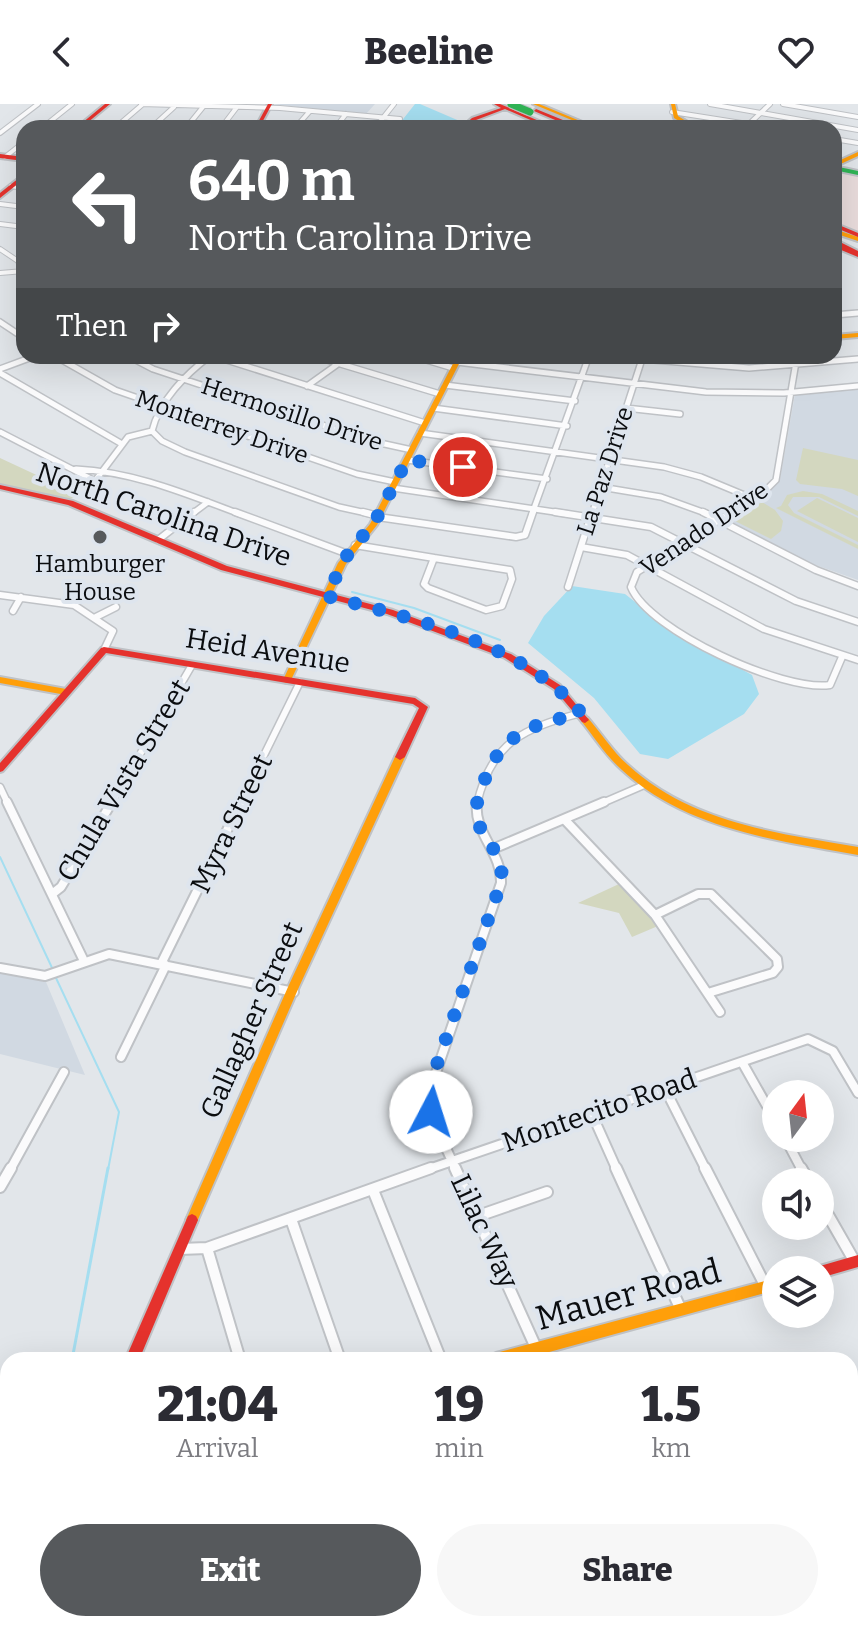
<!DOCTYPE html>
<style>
:root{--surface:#fff;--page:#f7f7f7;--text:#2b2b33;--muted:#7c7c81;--accent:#56595c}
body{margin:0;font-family:Bitter,serif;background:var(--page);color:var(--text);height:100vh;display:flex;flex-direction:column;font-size:30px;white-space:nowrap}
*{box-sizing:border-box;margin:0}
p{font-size:26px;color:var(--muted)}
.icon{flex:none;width:44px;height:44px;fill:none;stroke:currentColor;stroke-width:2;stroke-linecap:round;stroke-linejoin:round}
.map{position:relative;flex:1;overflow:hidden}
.sheet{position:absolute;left:0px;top:1248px;width:858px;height:280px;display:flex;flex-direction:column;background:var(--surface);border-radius:24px 24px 0 0;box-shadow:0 8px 32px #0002}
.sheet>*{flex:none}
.hud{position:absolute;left:16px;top:16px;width:826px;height:244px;border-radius:24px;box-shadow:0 8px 32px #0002;background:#56595c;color:#fff;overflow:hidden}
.needle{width:52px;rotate:15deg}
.tools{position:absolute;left:762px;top:976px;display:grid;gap:16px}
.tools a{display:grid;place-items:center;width:72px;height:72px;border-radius:50%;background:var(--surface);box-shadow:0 8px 32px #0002;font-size:40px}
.pin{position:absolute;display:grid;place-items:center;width:68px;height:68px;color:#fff;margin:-34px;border:4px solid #fff;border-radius:50%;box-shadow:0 2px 8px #0007}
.me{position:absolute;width:88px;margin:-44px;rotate:5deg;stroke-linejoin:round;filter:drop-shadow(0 0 6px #0008)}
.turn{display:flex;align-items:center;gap:28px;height:168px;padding:0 40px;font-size:36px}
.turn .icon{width:104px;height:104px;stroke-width:2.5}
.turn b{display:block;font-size:56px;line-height:68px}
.then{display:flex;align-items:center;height:76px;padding:0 40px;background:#0003;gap:16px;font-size:30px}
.eta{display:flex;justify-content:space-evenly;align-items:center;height:136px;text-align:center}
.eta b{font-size:48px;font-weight:800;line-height:56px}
.cta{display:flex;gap:16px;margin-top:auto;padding:16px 40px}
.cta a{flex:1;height:92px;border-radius:48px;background:var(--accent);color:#fff;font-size:32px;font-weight:800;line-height:92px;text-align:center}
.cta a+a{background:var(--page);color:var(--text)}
header{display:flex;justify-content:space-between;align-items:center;height:104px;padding:0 40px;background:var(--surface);font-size:36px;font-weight:800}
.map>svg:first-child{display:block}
.commercial{fill:#e9dcdc}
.built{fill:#d1d9e2}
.green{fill:#d3d7bf}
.water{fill:#a5def0}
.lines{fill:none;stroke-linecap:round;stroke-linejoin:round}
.stream-far1{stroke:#a5def0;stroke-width:2}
.stream{stroke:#a5def0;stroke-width:3}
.street-far4-casing{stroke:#bfc2c6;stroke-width:6}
.street-far3-casing{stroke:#bfc2c6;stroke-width:8}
.street-far2-casing{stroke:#bfc2c6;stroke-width:9}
.street-far1-casing{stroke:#bfc2c6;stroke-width:12}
.street-casing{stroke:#bfc2c6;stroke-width:14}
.fast-casing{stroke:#bfc2c6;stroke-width:4}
.slow-casing{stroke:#bfc2c6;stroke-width:4}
.jam-casing{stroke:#bfc2c6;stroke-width:4}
.street-far4{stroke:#fbfbfc;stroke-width:4}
.street-far3{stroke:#fbfbfc;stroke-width:5}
.street-far2{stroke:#fbfbfc;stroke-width:6}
.street-far1{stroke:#fbfbfc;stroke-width:8}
.street{stroke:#fbfbfc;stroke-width:10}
.fast{fill:#30b455;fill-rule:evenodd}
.slow{fill:#ff9f0a;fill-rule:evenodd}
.jam{fill:#e5322d;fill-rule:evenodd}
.fast-bridge-casing{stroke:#bfc2c6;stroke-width:9;stroke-linecap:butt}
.fast-bridge{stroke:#30b455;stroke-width:7}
.route{stroke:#1a73e8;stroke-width:14;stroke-dasharray:0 25.2}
.poi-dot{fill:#56595c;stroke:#dee5ee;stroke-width:3}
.labels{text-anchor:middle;stroke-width:8;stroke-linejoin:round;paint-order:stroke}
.far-street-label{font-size:24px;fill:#0b0d10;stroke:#dee5ee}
.far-poi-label{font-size:24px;fill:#0b0d10;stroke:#dee5ee}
.street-label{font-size:28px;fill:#0b0d10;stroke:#dee5ee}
.near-street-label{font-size:34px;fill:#0b0d10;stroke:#dee5ee}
</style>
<header><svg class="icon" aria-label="back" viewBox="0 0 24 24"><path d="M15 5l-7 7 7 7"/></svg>Beeline<svg class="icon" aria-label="heart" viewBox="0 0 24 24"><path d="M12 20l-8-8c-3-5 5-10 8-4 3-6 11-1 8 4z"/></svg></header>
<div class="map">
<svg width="858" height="1528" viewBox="0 0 858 1528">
<rect width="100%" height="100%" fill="#e2e6ea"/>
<path class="commercial" d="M834,67L858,70V127L834,117Z"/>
<path class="built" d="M273,0H375L365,11Z
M858,283V476L813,460L726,417L780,376L795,290Z
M0,868L46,878L85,971L0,950Z"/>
<path class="green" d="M803,344L858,356V392L842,385L800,380L796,376Z
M0,354L73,388L74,393L70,395L0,380Z
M803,387L822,390L858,407V412L819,393H793L788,401L794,409L858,441V445L776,404L781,402L787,391Z
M817,394L858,414V438L797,407Z
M762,398L775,406L783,417L781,427L771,435L735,417Z
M619,780L658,822L632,833L619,809L578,799Z"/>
<path class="water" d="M415,0H420L462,18L456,24H396Z
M572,482L625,490L672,527L752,571L759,590L744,610L668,655L640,650L594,594L528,539L544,512Z"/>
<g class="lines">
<path class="stream-far1" d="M352,488L414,504L500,536
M0,753L54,868
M56,874L119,1008L108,1066"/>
<path class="stream" d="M72,1256L108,1064
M178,1520L185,1528"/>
<defs>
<path id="street-far4" d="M141,0L280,4L400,15
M710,0L858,26
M783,0L858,13
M672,8L773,24
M748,21L770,0
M42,24L72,0
M115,24L143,0
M151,24L174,3
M186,24L203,3
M221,24L237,3
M295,24L310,7
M335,24L346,10
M375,24L394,0
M0,29L38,0
M834,35L858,39
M5,53L24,38
M11,82L24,84
M0,100L24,103
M0,120L24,123
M0,145L18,157L24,171
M0,169L24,167"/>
<path id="street-far3" d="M834,211L858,209
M0,218L24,234
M55,252L115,286L357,370L395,378
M128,252L153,265L371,337L412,346
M214,252L425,319
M314,252L440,290
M413,252L453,264
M642,255L749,264L858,255
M457,258L706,288L784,289L858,282
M0,265L35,252
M0,269L122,340
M445,281L575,297
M307,282L349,252
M433,304L567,322
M626,304L680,310
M152,327L162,337L185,348L339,403L371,410
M152,327C159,297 186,270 210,252
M0,328L95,377L128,333L152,327
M420,329L664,363L701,373L754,395
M407,356L547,375
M76,365C135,368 186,390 240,410
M601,383L661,393L708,410
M393,384L568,410
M192,410L208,398
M532,410L589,252
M592,410L643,252
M729,410L762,390L776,376L797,252"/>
<path id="street-far2" d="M235,408L348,450
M363,408L378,412
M555,408L651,423L796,497L858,518
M703,408L816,466L858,482
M732,408L637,468L631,483C649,527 784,588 830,581L842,553
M378,413L516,433L525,431L533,408
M158,436L194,408
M355,441L434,454
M581,443L627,451L764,525L858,556
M434,454L510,466L512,475L502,502L486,506L428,484L424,480Z
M568,483L592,408
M0,491L74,501L113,527L104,546
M13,507L21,493
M96,513L116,503
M0,683L8,700
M111,700L192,561
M240,700L300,578
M477,700C491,638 524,624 581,609
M600,700L644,681"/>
<path id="street-far1" d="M7,698L84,857
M565,716L655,811L720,908
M495,744L604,698
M52,790L61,783L112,698
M655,811L698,790H711L777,855L778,863L773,869L708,889
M161,860L241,698
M0,864L45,872L109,850L294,888
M121,953L166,861
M742,958L776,1018
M664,983L706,1066
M591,1008L617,1066
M785,1034L802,1066
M10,1066L64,968
M426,1066L808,935L833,947L858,989
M456,1066L435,1020L429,989L501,779C502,748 473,729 477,698"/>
<path id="street" d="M455,1064L537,1246
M616,1064L681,1206
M705,1064L766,1183
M801,1064L809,1078
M0,1083L11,1064
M373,1086L441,1256
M820,1097L855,1158
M478,1112L547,1088
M291,1115L340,1256
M207,1144L240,1256
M180,1145L207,1144L431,1064
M598,1520L600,1528
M798,1520L801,1528
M0,1524L8,1517"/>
<path id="fast" d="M834,62L858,67V71L834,66Z
M858,1382V1396L850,1398V1384Z
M8,1387V1402L0,1406V1391Z
M47,1520H64L68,1528H51Z
M391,1520H426L423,1525L417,1528H382L385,1523Z"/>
<path id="slow" d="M533,0H539L597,24H591Z
M671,0H675L678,12L697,24H691L674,14Z
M858,48V52L834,63V59Z
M834,125L858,133V137L834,129Z
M858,229V233L834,235V231Z
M457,252H463L377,421L346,460L291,576L287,579L284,578L283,576L338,459L370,420Z
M0,573L66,585L70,588L66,591L0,579Z
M585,613L588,614C601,629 613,648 628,661C691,719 777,729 858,743V751C775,736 686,725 622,666C606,652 595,634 582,618L581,616Z
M400,650L405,653L299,883L196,1120L192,1122L188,1120L186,1116L288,883L395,653Z
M776,1174V1186L520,1256H489L491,1251L496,1249Z
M0,1417C11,1421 8,1435 8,1445C0,1441 0,1427 0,1417Z
M0,1463C11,1467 8,1481 8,1491C0,1487 0,1473 0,1463Z
M21,1520H38L42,1528H25Z"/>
<path id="jam" d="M105,0H110L81,24H76Z
M268,0H272L259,24H255Z
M494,0H500L555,24H549L505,5L476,16L466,24H461L472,14L501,4Z
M536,5L580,23V24H574L534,7Z
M0,50L24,53V57L0,54Z
M24,70V75L0,94V89Z
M834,119L858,129V133L834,123Z
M834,135L858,147V153L834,143Z
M0,381L73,397L227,462L393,506L511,550L560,581L589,616L585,619L582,618L554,585L505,554L387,510L221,466L68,401L0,385Z
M104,543L415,594L428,603L405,653L400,656L395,653L419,604L413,600L106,549L3,667L0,668V659L101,544Z
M192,1110L196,1112L198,1116L139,1256H125L188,1112Z
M858,1151V1163L820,1174V1166H814L815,1164L820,1162Z"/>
</defs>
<use href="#street-far4" class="street-far4-casing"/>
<use href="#street-far3" class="street-far3-casing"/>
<use href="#street-far2" class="street-far2-casing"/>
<use href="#street-far1" class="street-far1-casing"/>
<use href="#street" class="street-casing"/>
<use href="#fast" class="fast-casing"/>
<use href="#slow" class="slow-casing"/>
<use href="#jam" class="jam-casing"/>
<use href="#street-far4" class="street-far4"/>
<use href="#street-far3" class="street-far3"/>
<use href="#street-far2" class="street-far2"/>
<use href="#street-far1" class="street-far1"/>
<use href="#street" class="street"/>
<use href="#fast" class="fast"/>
<use href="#slow" class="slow"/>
<use href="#jam" class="jam"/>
<defs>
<path id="fast-bridge" d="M511,0L530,8"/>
</defs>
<use href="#fast-bridge" class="fast-bridge-casing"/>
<use href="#fast-bridge" class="fast-bridge"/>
</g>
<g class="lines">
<path class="route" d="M431,1008L430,980L501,779C505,745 485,744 478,717C473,703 480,689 485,675C505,625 533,622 581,609C524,539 411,514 326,492L350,446L373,421L407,356L463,363"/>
</g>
<circle class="poi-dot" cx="100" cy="433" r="8"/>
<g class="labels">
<g class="far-street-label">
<text transform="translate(292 310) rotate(18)" y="8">Hermosillo Drive</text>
<text transform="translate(222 323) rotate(19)" y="8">Monterrey Drive</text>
<text transform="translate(605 367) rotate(-72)" y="8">La Paz Drive</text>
<text transform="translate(704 425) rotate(-34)" y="8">Venado Drive</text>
</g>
<g class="far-poi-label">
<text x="100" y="468">Hamburger<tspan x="100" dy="28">House</tspan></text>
</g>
<g class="street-label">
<text transform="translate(164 410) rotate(19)" y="10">North Carolina Drive</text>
<text transform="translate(268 546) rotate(9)" y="10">Heid Avenue</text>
<text transform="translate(123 676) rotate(-59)" y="10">Chula Vista Street</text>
<text transform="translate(231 719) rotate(-64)" y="10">Myra Street</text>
<text transform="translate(251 916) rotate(-66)" y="10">Gallagher Street</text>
<text transform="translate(599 1006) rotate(-19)" y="10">Montecito Road</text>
<text transform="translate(485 1127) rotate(65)" y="10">Lilac Way</text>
</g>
<g class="near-street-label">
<text transform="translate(628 1190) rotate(-15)" y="12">Mauer Road</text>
</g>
</g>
</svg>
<div class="tools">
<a><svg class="needle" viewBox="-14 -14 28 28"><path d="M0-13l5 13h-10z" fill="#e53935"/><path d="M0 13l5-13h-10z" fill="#7c7c81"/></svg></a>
<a><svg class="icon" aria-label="sound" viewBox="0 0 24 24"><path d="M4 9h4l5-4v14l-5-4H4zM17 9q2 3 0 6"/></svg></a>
<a><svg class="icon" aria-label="layers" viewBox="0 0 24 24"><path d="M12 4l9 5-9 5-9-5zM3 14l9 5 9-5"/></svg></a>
</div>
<div class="pin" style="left:463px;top:363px;background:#d93025"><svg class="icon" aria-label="arrive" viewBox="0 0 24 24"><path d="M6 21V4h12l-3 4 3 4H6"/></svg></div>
<svg class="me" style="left:431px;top:1008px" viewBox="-20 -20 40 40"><circle r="19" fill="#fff"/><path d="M0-13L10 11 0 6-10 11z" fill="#1a73e8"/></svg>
<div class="hud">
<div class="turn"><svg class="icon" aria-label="left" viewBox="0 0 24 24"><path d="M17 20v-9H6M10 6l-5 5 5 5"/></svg><div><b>640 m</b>North Carolina Drive</div></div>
<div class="then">Then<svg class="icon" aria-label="right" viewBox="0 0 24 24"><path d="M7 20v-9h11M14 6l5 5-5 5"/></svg></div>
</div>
<section class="sheet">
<div class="eta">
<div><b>21:04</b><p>Arrival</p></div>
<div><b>19</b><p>min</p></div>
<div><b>1.5</b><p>km</p></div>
</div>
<div class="cta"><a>Exit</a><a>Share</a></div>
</section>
</div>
